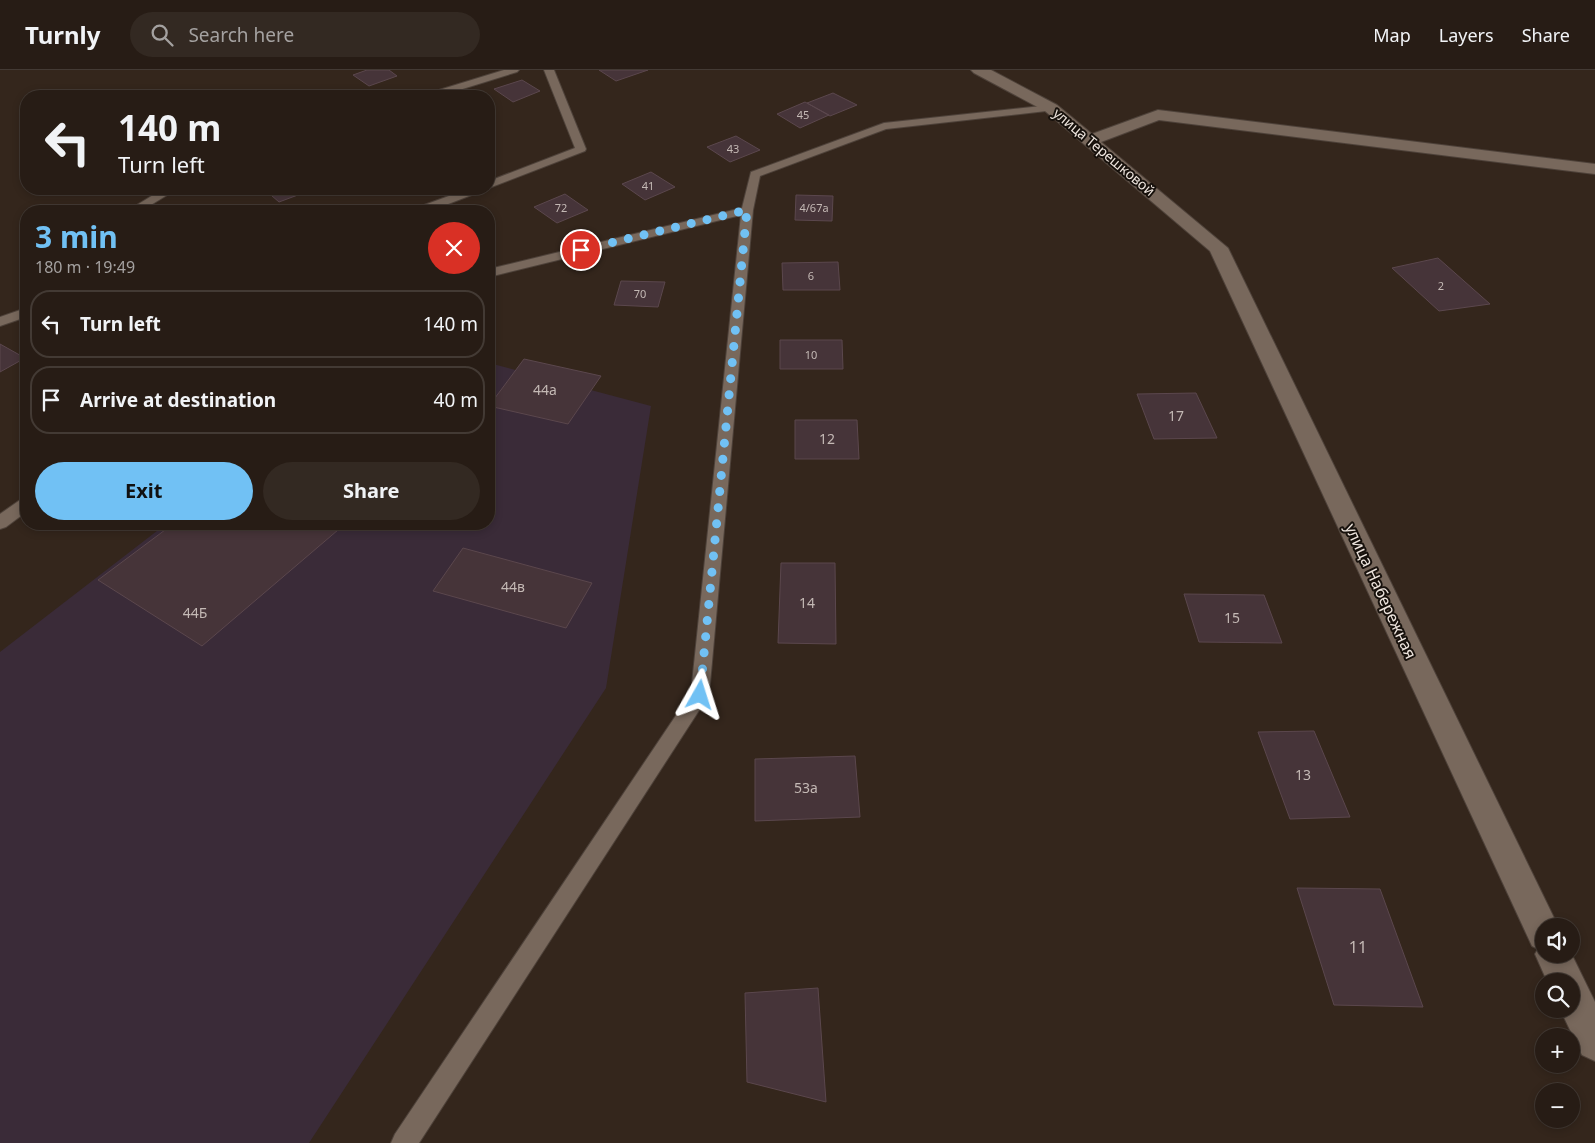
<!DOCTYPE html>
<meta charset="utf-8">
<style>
:root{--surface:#271c15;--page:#332922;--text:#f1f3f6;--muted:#a4a1a0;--line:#433a34;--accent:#71c1f4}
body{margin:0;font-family:"Noto Sans",sans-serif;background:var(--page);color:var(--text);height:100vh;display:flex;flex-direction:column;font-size:19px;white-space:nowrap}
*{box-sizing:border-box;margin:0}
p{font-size:16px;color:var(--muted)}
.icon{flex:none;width:28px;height:28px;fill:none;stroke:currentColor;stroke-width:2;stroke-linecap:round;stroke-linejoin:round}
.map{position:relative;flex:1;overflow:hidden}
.drawer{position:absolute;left:20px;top:135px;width:475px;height:325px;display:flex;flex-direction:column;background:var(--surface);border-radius:20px;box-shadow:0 2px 8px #0003,0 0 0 1px var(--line)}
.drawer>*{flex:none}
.top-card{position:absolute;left:20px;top:20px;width:475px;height:105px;border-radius:20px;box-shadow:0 2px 8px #0003,0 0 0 1px var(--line);background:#271c15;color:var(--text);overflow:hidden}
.controls{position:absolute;left:1535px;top:848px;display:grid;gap:10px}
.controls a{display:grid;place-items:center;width:45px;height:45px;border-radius:50%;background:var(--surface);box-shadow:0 2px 8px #0003,0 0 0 1px var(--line);font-size:25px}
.pin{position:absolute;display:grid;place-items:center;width:42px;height:42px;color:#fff;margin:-21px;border:2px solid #fff;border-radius:50%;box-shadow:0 1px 5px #0007}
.me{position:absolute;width:55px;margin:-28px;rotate:6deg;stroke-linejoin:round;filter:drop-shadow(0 0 4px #0008)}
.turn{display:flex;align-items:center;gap:18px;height:105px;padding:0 15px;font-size:22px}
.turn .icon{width:65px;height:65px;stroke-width:2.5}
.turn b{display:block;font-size:35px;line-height:42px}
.round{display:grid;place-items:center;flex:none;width:52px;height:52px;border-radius:26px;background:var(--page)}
.headline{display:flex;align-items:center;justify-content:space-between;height:85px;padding:0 15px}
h1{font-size:30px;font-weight:700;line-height:38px;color:var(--accent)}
.cta{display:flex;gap:10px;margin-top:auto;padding:10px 15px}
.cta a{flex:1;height:58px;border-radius:30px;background:var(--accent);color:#111;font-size:20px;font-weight:700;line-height:58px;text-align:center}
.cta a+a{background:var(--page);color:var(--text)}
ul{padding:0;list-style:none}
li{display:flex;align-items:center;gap:15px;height:68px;margin:0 10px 8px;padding:0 5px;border:2px solid var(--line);border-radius:20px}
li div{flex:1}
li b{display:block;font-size:19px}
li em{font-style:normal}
header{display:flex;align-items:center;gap:30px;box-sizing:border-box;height:70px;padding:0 25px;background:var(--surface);border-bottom:1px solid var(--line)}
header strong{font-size:24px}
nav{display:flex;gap:28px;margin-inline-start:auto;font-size:18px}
.search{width:350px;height:45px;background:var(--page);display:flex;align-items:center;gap:12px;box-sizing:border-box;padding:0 18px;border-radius:28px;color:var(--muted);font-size:19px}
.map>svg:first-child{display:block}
.industrial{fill:#3a2b38}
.building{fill:#463439;stroke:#5b474d}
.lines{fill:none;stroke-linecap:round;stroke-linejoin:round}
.service-casing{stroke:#4e423a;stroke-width:2}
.minor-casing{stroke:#4e423a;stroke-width:2}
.service{fill:#78685c;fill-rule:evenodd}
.minor{fill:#78685c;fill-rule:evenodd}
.route{stroke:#71c1f4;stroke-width:9;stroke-dasharray:0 16.2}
.labels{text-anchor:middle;stroke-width:4;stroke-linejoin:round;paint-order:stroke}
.far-number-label{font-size:11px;fill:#c4b9b5}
.far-street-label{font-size:14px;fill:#eee5de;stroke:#17110c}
.number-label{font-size:14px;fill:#c4b9b5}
.street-label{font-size:16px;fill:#eee5de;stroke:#17110c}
.near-number-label{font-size:16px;fill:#c4b9b5}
</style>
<header>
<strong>Turnly</strong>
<div class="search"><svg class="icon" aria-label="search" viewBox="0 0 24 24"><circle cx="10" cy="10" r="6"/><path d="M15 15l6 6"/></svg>Search here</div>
<nav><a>Map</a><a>Layers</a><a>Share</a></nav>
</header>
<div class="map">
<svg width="1595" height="1073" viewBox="0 0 1595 1073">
<rect width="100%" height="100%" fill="#34261c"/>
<path class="industrial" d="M489,293L651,336L606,618L309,1073H0V582L166,454H489Z"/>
<path class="building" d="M367,0H389L397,6L369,16L353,5Z
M599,0H648L616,11Z
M522,10L540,21L513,32L494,19Z
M833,23L857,35L830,46L807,33Z
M805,32L829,45L800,58L777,44Z
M736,66L760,80L730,92L707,77Z
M651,102L675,117L645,130L622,114Z
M264,119H314L279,132Z
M565,124L588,140L557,153L534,137Z
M796,125L833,126L832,151L795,150Z
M1438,188L1490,234L1439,241L1392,198Z
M838,192L840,220H783L782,193Z
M621,211L665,212L658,237L614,235Z
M780,270H842L843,299H780Z
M0,274L25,288L0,302Z
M524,289L601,306L568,354L489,336Z
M1196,323L1217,368L1154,369L1137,324Z
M795,350H857L859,389H795Z
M173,454H345L202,576L98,510Z
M463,478L592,513L566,558L433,521Z
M781,493H835L836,574L778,573Z
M1184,524L1264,525L1282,573L1199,572Z
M1314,661L1350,747L1290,749L1258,662Z
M855,686L860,747L755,751V689Z
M1297,818L1380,819L1423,937L1334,935Z
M818,918L826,1032L747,1012L745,923Z"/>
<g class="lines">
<defs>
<path id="service" d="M504,0H519L517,2L440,26H425L426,24Z
M544,0H554L586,79L585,81L489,118V111L575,78Z
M1051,35L1055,36L1056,38L1055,40L886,59L760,106L753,140L709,625L419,1073H391L395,1064L691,623L741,145L489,207V199L742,138L751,102L884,53Z
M163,119H177L141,141H127Z
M468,119H484L482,121L430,141H414L416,138Z
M26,238V247L0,256V247Z
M26,428V442L6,457L0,459V444L20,430Z"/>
<path id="minor" d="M971,0H991L1057,35L1092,64L1158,40L1595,94V104L1159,50L1101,72L1228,178L1556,852L1558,856H1544V884L1571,883L1595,932V991L1582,985L1560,939H1571V911H1547L1535,884L1538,879L1532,876L1210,181L1045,41L974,3Z"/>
</defs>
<use href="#service" class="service-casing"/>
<use href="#minor" class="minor-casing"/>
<use href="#service" class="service"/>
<use href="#minor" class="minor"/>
</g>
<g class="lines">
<path class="route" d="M581,180L747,140L700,625"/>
</g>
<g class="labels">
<g class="far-number-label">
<text x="803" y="49">45</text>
<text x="733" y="83">43</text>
<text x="648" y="120">41</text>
<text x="561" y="142">72</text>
<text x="814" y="142">4/67а</text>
<text x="811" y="210">6</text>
<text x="1441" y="220">2</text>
<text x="640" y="228">70</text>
<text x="811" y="289">10</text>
</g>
<g class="far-street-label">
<text transform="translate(1104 82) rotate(40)" y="5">улица Терешковой</text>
</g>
<g class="number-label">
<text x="545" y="325">44а</text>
<text x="1176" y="351">17</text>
<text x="827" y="374">12</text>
<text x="513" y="522">44в</text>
<text x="807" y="538">14</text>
<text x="195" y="548">44Б</text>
<text x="1232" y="553">15</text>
<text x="1303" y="710">13</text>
<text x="806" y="723">53а</text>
</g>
<g class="street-label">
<text transform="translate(1381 521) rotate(65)" y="6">улица Набережная</text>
</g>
<g class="near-number-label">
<text x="1358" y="883">11</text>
</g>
</g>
</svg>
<div class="controls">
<a><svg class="icon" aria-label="sound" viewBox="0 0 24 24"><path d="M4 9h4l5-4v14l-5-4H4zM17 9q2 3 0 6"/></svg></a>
<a><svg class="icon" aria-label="search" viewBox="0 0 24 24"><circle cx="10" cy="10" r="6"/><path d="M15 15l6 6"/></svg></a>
<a>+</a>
<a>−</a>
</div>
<div class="pin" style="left:581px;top:180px;background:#d93025"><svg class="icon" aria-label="arrive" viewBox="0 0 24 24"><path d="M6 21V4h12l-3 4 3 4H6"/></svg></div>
<svg class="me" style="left:700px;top:625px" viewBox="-20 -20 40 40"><path d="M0-17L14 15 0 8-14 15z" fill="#71c1f4" stroke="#fff" stroke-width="4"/></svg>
<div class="top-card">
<div class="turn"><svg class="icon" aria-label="left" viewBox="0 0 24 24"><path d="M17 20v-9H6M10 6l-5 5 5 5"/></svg><div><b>140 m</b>Turn left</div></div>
</div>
<section class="drawer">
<div class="headline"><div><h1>3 min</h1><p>180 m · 19:49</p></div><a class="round" style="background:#d93025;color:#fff"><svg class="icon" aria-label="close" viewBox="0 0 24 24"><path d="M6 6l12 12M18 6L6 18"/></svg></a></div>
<ul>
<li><svg class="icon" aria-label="left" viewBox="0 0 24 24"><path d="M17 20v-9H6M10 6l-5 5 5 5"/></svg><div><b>Turn left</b></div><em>140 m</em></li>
<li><svg class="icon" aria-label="arrive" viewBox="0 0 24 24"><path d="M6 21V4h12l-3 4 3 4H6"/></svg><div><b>Arrive at destination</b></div><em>40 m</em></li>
</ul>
<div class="cta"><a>Exit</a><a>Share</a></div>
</section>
</div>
